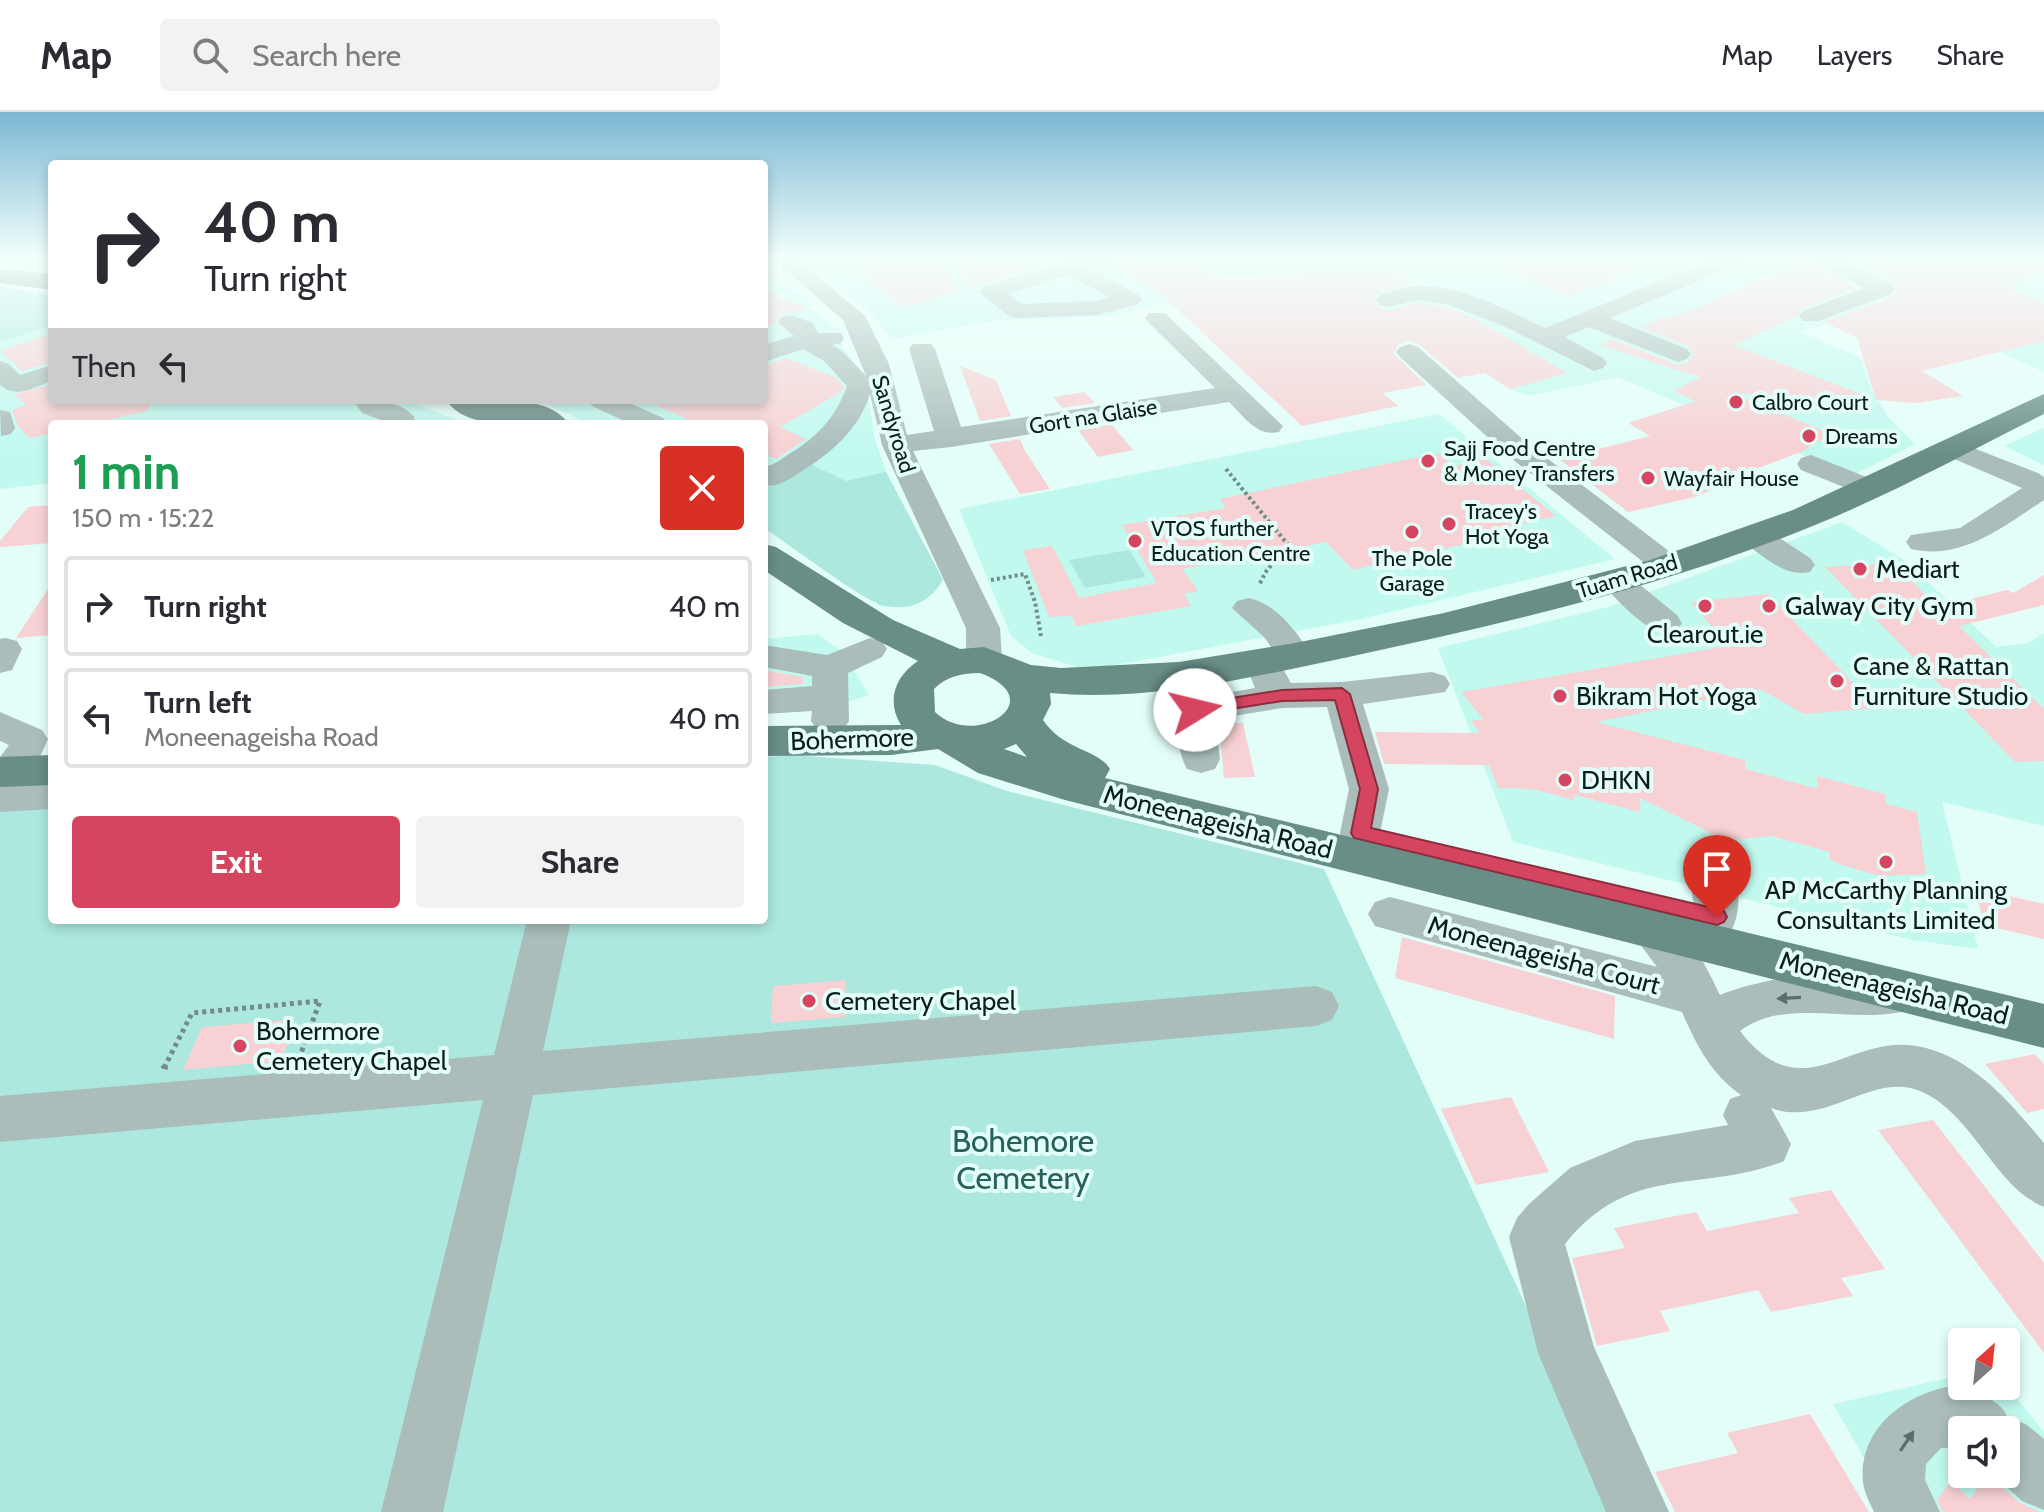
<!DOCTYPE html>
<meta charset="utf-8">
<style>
:root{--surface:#fff;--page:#f2f2f3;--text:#2b2b33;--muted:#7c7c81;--line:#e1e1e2;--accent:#d5455f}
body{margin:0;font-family:Cabin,sans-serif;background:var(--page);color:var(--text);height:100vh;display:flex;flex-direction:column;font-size:30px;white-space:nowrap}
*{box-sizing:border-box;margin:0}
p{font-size:26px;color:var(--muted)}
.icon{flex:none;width:44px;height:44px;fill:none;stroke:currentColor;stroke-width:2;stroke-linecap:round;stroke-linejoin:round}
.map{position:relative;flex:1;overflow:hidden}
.details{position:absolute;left:48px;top:308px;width:720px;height:504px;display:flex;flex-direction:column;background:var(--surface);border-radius:8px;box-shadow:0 4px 12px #0003}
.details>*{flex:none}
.top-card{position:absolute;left:48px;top:48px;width:720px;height:244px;border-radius:8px;box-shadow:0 4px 12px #0003;background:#fff;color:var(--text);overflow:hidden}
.needle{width:52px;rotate:27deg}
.controls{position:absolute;left:1948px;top:1216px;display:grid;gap:16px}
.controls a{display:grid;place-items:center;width:72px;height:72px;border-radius:8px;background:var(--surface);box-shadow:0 4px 12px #0003;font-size:40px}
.pin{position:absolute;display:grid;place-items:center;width:68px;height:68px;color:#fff;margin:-82px -34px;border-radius:50% 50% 50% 0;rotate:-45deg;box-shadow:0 0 8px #0007}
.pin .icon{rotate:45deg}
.me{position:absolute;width:88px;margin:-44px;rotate:81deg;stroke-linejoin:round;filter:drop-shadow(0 0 6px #0008)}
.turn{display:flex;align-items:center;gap:28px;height:168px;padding:0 24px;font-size:36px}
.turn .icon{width:104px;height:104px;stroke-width:2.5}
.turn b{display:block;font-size:56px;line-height:68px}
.then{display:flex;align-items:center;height:76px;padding:0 24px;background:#0003;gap:16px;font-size:30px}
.round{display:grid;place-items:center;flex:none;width:84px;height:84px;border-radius:8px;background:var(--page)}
.head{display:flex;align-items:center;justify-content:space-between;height:136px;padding:0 24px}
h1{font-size:48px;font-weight:700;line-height:60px;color:#1e9e55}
.cta{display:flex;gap:16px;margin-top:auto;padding:16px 24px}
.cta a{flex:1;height:92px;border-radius:8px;background:var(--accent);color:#fff;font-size:32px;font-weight:700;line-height:92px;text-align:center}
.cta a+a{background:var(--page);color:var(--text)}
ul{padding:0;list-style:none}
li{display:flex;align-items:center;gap:24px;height:100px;margin:0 16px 12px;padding:0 8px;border:4px solid var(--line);border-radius:8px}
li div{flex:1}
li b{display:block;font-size:30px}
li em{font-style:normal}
header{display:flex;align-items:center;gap:48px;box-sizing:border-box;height:112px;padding:0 40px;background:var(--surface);border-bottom:2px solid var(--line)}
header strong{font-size:38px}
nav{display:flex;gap:44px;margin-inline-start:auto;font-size:28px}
.search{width:560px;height:72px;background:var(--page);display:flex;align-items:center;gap:20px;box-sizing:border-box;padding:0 28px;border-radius:8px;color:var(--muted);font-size:30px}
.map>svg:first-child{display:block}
.built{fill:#c1f9ef;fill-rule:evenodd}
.green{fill:#ace8de}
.building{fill:#f7d1d3}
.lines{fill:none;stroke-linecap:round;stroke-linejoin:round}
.path-far2{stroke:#758b87;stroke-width:4;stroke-dasharray:3 3;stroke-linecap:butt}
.path-far1{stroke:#758b87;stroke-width:5;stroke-dasharray:4 4;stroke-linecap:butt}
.path{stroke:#758b87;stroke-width:7;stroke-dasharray:5 5;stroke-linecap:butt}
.minor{fill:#aabdba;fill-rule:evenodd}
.major{fill:#698d87;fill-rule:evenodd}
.oneway{fill:#5b6e6a}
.route{fill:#d5455f;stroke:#8a2d3e;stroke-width:2}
.poi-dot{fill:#d5455f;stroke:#e3fef9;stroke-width:3}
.labels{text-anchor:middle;stroke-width:8;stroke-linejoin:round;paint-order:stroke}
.far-poi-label{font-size:22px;fill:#0c1e1b;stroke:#e3fef9;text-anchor:start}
.far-street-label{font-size:22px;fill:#0c1e1b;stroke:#e3fef9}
.poi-label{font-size:26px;fill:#0c1e1b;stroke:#e3fef9;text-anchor:start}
.street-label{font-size:26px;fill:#0c1e1b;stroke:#e3fef9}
.near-park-label{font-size:32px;fill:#286159;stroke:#e3fef9}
</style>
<header>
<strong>Map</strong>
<div class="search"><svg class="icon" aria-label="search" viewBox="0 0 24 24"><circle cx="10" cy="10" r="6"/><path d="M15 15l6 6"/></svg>Search here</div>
<nav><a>Map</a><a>Layers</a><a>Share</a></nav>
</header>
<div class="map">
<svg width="2044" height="1400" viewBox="0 0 2044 1400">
<rect width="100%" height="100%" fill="#e3fef9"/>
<path class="built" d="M800,146H2044V260L1917,203L1883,194L1801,220L1861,246L1870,276L1889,306L1915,332L1851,364L1618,265L1528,284L1510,277L1343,172L1189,185L1113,204L992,209L892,227L869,199Z
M764,163L811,188L806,193L831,213L840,217L842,234L865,265L875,328L886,360L943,468L925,488L910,495L881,494L764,416V312H589L539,288H764Z
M52,213V288H408L466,312H52V371L0,377V230Z
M1439,302L1615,447L1361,507L1111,554L1077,555L1032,541L1011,524L959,397Z
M2044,316V353L2004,334Z
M1842,410L1907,450L1996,535L2028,531L2044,521V714L1942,690L1978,837L1913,828L1513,730L1438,536L1608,495Z
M818,522L844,541L869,583L842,592L764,599V527Z
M1962,1263V1274L2006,1273L2044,1320V1400H1895L1833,1292ZM1962,1318H2006V1362H1962Z"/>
<path class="green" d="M0,175L52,183V213L0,230Z
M808,351L846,369L886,360L943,468C930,490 910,499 885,494C866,491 786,430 764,416V378Z
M1129,438L1146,465L1085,476L1069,448Z
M791,643L935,653L1007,679L1324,757L1621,1400H0V677L52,676V808H764V645Z"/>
<path class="building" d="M840,146H945L959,180L904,195Z
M948,146H1055V150L971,176Z
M1115,146H1180V149L1219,166L1388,156L1414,171L1378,181L1373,188L1379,196L1389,198L1418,191L1448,196L1472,205L1567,261L1510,277L1485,261L1458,266L1420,233L1408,229L1398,233L1394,242L1426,273L1383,281L1398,294L1302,314L1161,182L1109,154Z
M1475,146H1604L1636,158L1569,185Z
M1863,146H2044V158L2008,175L2044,192V229L1922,259L1963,284L1916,291L1876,288L1857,226L1824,210L1892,185L1897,179L1892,169L1847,147Z
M1810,151L1857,176L1802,196L1796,204L1734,233L1868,285L1867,292L1731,281L1832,322L1803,339L1720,371L1724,373L1695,385L1628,400L1559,347L1650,324L1628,311L1696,289L1673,279L1700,265L1600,233L1612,227L1677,253L1688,250L1694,242L1688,234L1640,215L1663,205L1670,207L1796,152Z
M764,179L807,196L795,201L780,202L775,211L764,216Z
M52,221V250L22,259L0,239Z
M786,246L835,265L844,275L841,280L780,315L806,327L776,347L764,342V312H698L645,288H764V254Z
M960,254L996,268L1011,304L980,309Z
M52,272V288H149L150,298L91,312H52V321L30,326L18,314L12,298L26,293L15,282Z
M1085,280L1095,291L1062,296L1053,285Z
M1111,312L1133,338L1098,345L1078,318Z
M1020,327L1025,339L1050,377L1020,382L989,332Z
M1438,341L1453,354L1486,347L1556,404L1518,413L1524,418L1353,458L1326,430L1182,457L1198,479L1184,482L1191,494L1076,514L1072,504L1049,505L1023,438L1052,434L1079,486L1157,471L1122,413L1226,396L1220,387Z
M52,393V431L0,435V429L28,395Z
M1893,451L1938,495L2007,478L2013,481L2044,463V493L1959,514L2044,597V649L2015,650L1825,455Z
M52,471V523L16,526Z
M1768,482L1877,596L1804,602L1760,577L1596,610L1745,648V657L1818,677L1817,664L1885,682L1886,692L1917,700L1926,762L1879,764L1839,752L1830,747V740L1772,724L1739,727L1715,723L1640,686V700L1575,683L1574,688L1532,677L1498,676L1489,653L1384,652L1375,620L1480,621L1471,609L1483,607L1461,580L1728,534L1691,490Z
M764,558L803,565V572L764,575Z
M1219,611H1243L1255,665L1224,666Z
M1975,776L2044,792V827L1984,813Z
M1402,825L1615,884L1614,927L1395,866Z
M846,868L845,905L771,911L773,874Z
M287,908L284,917L293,916L284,941L274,942L271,950L183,958L202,915Z
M2035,942L2044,952V997L2027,1001L1985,952Z
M1511,985L1549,1060L1476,1073L1441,997Z
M1933,1008L2044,1151V1241L1878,1018Z
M1831,1078L1885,1157L1841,1166L1853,1184L1771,1200L1758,1178L1660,1199L1670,1219L1597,1234L1572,1146L1625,1136L1614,1116L1696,1100L1707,1119L1799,1101L1789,1086Z
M1810,1302L1869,1400H1675L1655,1360L1738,1341L1727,1321Z
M1987,1362L2020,1391L2041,1400H1943L1937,1388L1951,1369L1970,1387Z"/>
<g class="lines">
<path class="path-far2" d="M1226,357L1289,434L1267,458L1259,473
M991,468L1025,462L1035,490L1041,524"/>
<path class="path-far1" d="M289,927L307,926
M164,956L192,901L320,889L300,944"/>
<path class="path" d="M164,957L165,954"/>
<path class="minor" d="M772,146H796L865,204L889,252L907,323L934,319L909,237L913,232H931L935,237L961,315L1215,276L1149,211L1145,206L1149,201H1165L1283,314L1279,320C1256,325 1244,304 1229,290L951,335L913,339L1000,516L1002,548L996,556L984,559L972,556L966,548V516L882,333L870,282C858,319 831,341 799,361C788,368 777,376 764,373V354C772,354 779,349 786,344C816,326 835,307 847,274L824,249L803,237L764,250V233L794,224L778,210L781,205L790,203L813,211L818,221H841L844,226L841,231L832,233L842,239L866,264L843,208Z
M1079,146H1112L1109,151L1089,157L1138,182L1142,187L1138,192L1097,203L1017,206L1009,204L979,180L983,175ZM1068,163L1109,185L1096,189L1022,192L1009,182Z
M1716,146H1745L1742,151L1610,206L1687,237L1691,242L1687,247L1678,250L1589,215L1565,225L1603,246L1607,251L1603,256L1594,259L1499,212L1449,193L1418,188L1388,195L1380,193L1376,188L1380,183C1391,180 1404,175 1416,174C1459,172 1507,198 1545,216Z
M1811,146H1838L1891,172L1895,177L1891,182L1819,209H1803L1799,204L1803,199L1864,176L1814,151Z
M1409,232L1418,235L1527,331L1678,446L1683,453L1678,460L1667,463L1656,460L1507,343L1400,245L1396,240L1400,235Z
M0,249L9,252L20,263L52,253V269C35,275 14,288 0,272Z
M353,288C372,288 402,288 415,306L410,312H382L384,309L362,301Z
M588,288H623L663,306L667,312H631L592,294Z
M0,298L10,300L15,316L11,322L1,324Z
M1955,329L2038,361L2044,365V388C2004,414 1962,449 1911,437L1906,430L1911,423L1960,416L2022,376L1945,343L1941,337L1945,331Z
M1811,343L1879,370L1884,376L1879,382L1869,385L1801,358L1797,352L1801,346Z
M1755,415L1766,417L1810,446L1815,453L1810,460C1785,466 1764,444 1744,431L1739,424L1744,417Z
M1616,459L1627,462L1677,503L1682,511L1677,519C1648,526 1625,494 1605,476L1600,469L1605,462Z
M1249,486C1278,493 1297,520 1312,544L1307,552L1295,555L1283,552L1264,525L1232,496L1237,489Z
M5,526L17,529L22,537L12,558L0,561V527Z
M870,526L882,529L887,537L882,545L848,561L849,609L843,618L830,622L817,618L811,609L812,599L764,602V578L812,574V564L764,555V533L827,543Z
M1262,538L1274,541L1291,571L1342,570L1432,560L1445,564L1450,572L1445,580L1363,592L1389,677L1380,721L1374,732L1360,736L1346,732L1340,721L1349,677L1327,595L1282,596L1215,607L1220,647L1215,657L1201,661L1187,657C1178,641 1172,605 1182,589L1255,576L1244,549L1250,541Z
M0,600L42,618L48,627L39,647L21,670L52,669V697L0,700V645L9,633L0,629Z
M1713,732L1728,737C1739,757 1743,797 1732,817L1717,822L1702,817C1691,797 1687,757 1698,737Z
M1390,785L1657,855L1628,816L1635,803C1641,801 1647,798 1653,799C1682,804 1709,859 1720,883C1768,863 1863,852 1911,869L1918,883L1911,897C1859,915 1788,883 1740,919C1805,1003 1850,915 1926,936C1976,949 2012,993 2044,1031V1095C1994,1075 1973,1001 1920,979C1873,959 1825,1016 1771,996L1791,1032L1784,1049C1700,1082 1631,1050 1565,1132L1594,1235L1669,1400H1606L1538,1241L1509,1125L1517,1106L1529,1092L1570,1056L1635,1029L1728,1013L1723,1003L1730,987L1741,983C1710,961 1696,932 1682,900L1375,814L1368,802L1375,790Z
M527,808H571L543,939L1316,874L1332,880L1339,894L1332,908L1316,914L533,983L443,1400H381L483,988L0,1030V984L494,943Z
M1947,1275C1966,1276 1999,1285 2007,1304L2027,1313L2044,1327V1398L2022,1389L1992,1362H2006V1318H1962V1339L1956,1336H1941L1926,1352L1925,1368L1940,1400H1874C1870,1391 1864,1380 1863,1370C1858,1319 1902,1284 1947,1275Z"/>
<path class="major" d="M0,157L52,162V178L0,171Z
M2044,282V302C1968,340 1894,381 1815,413C1664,475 1503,512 1344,546C1248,566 1148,590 1050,581L1051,592L1043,608C1064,639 1098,637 1110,657L1105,666L2044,892V936L1065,688L978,661L938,637L891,643L764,644V614L901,613C886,589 895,564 918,549L843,511L764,458V432L776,435L893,508L960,537L984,535L1031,553L1061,556L1179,550L1295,531L1444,501L1650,448L1793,398ZM980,561C1053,588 975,638 935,600L934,577C947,564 962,561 980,561ZM1016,632L1027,645L1004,637Z
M446,288H485L493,292L490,288C516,288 552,288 569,312H530L524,309L526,312C500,312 463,313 446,288Z
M52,643V673L0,675V645Z"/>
</g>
<defs><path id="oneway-solid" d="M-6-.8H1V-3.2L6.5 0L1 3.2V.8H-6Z" transform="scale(2)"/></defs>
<g class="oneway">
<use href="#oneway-solid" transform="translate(1789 886) rotate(177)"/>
<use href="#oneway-solid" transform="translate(1907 1329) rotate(-56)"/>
</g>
<linearGradient id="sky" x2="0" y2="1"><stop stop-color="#7bb8d3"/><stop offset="0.43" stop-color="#f2fffc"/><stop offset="1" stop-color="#f2fffc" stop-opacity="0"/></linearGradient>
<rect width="2044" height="342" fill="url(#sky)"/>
<path class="route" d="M1342,576L1350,582L1378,677L1371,716L1717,797L1724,799L1727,805L1724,810L1717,813L1354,726L1351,721L1360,677L1335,588L1282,589L1195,603L1187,598L1195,592L1282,578Z"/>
<g class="poi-dot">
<circle cx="1736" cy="290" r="8"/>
<circle cx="1809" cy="324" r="8"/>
<circle cx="1428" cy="349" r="8"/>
<circle cx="1648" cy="366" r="8"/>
<circle cx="1449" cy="412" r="8"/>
<circle cx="1412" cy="420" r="8"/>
<circle cx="1135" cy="429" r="8"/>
<circle cx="1860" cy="457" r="8"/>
<circle cx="1705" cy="494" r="8"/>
<circle cx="1769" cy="494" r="8"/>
<circle cx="1837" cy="569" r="8"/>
<circle cx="1560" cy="584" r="8"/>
<circle cx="1565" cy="668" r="8"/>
<circle cx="1886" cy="750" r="8"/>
<circle cx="809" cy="889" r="8"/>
<circle cx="240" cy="934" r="8"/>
</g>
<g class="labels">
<g class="far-poi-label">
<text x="1752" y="298">Calbro Court</text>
<text x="1825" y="332">Dreams</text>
<text x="1444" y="344">Sajj Food Centre<tspan x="1444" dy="25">&amp; Money Transfers</tspan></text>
<text x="1664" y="374">Wayfair House</text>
<text x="1465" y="407">Tracey's<tspan x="1465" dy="25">Hot Yoga</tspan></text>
<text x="1151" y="424">VTOS further<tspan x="1151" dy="25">Education Centre</tspan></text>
<text x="1412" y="454" text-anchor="middle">The Pole<tspan x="1412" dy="25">Garage</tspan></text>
</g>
<g class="far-street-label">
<text transform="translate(1093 304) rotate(-9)" y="8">Gort na Glaise</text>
<text transform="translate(894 312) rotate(73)" y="8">Sandyroad</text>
<text transform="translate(1627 464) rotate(-17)" y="8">Tuam Road</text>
</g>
<g class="poi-label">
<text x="1876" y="466">Mediart</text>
<text x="1785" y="503">Galway City Gym</text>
<text x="1705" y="531" text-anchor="middle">Clearout.ie</text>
<text x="1853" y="563">Cane &amp; Rattan<tspan x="1853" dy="30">Furniture Studio</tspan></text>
<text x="1576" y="593">Bikram Hot Yoga</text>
<text x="1581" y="677">DHKN</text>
<text x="1886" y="787" text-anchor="middle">AP McCarthy Planning<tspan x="1886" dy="30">Consultants Limited</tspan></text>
<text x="825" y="898">Cemetery Chapel</text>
<text x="256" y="928">Bohermore<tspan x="256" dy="30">Cemetery Chapel</tspan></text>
</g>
<g class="street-label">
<text transform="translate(852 627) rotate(-2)" y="9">Bohermore</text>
<text transform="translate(1218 710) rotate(14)" y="9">Moneenageisha Road</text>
<text transform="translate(1544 843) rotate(15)" y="9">Moneenageisha Court</text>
<text transform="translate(1894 876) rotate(14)" y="9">Moneenageisha Road</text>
</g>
<g class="near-park-label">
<text x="1023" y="1040">Bohemore<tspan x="1023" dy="37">Cemetery</tspan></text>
</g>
</g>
</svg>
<div class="controls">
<a><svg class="needle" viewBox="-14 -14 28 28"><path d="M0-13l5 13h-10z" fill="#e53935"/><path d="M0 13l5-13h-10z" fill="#7c7c81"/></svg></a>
<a><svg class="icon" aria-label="sound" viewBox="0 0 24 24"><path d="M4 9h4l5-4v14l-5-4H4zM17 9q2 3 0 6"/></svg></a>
</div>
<div class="pin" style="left:1717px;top:805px;background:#d93025"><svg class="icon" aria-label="arrive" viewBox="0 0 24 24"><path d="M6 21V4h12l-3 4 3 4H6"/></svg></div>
<svg class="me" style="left:1195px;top:598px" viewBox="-20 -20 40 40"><circle r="19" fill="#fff"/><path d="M0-13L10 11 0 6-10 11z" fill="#d5455f"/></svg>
<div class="top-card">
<div class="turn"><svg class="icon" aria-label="right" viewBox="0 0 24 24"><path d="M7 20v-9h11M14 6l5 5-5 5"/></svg><div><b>40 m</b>Turn right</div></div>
<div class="then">Then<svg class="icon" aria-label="left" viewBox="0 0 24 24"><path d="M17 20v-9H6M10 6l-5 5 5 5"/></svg></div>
</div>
<section class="details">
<div class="head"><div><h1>1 min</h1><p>150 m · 15:22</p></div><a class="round" style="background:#d93025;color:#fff"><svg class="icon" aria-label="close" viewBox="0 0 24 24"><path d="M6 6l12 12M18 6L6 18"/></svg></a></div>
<ul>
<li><svg class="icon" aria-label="right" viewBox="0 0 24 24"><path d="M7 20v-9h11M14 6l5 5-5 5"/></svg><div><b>Turn right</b></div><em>40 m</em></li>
<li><svg class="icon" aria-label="left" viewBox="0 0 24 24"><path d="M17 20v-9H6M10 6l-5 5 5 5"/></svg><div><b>Turn left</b><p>Moneenageisha Road</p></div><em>40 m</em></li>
</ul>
<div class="cta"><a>Exit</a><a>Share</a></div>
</section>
</div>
